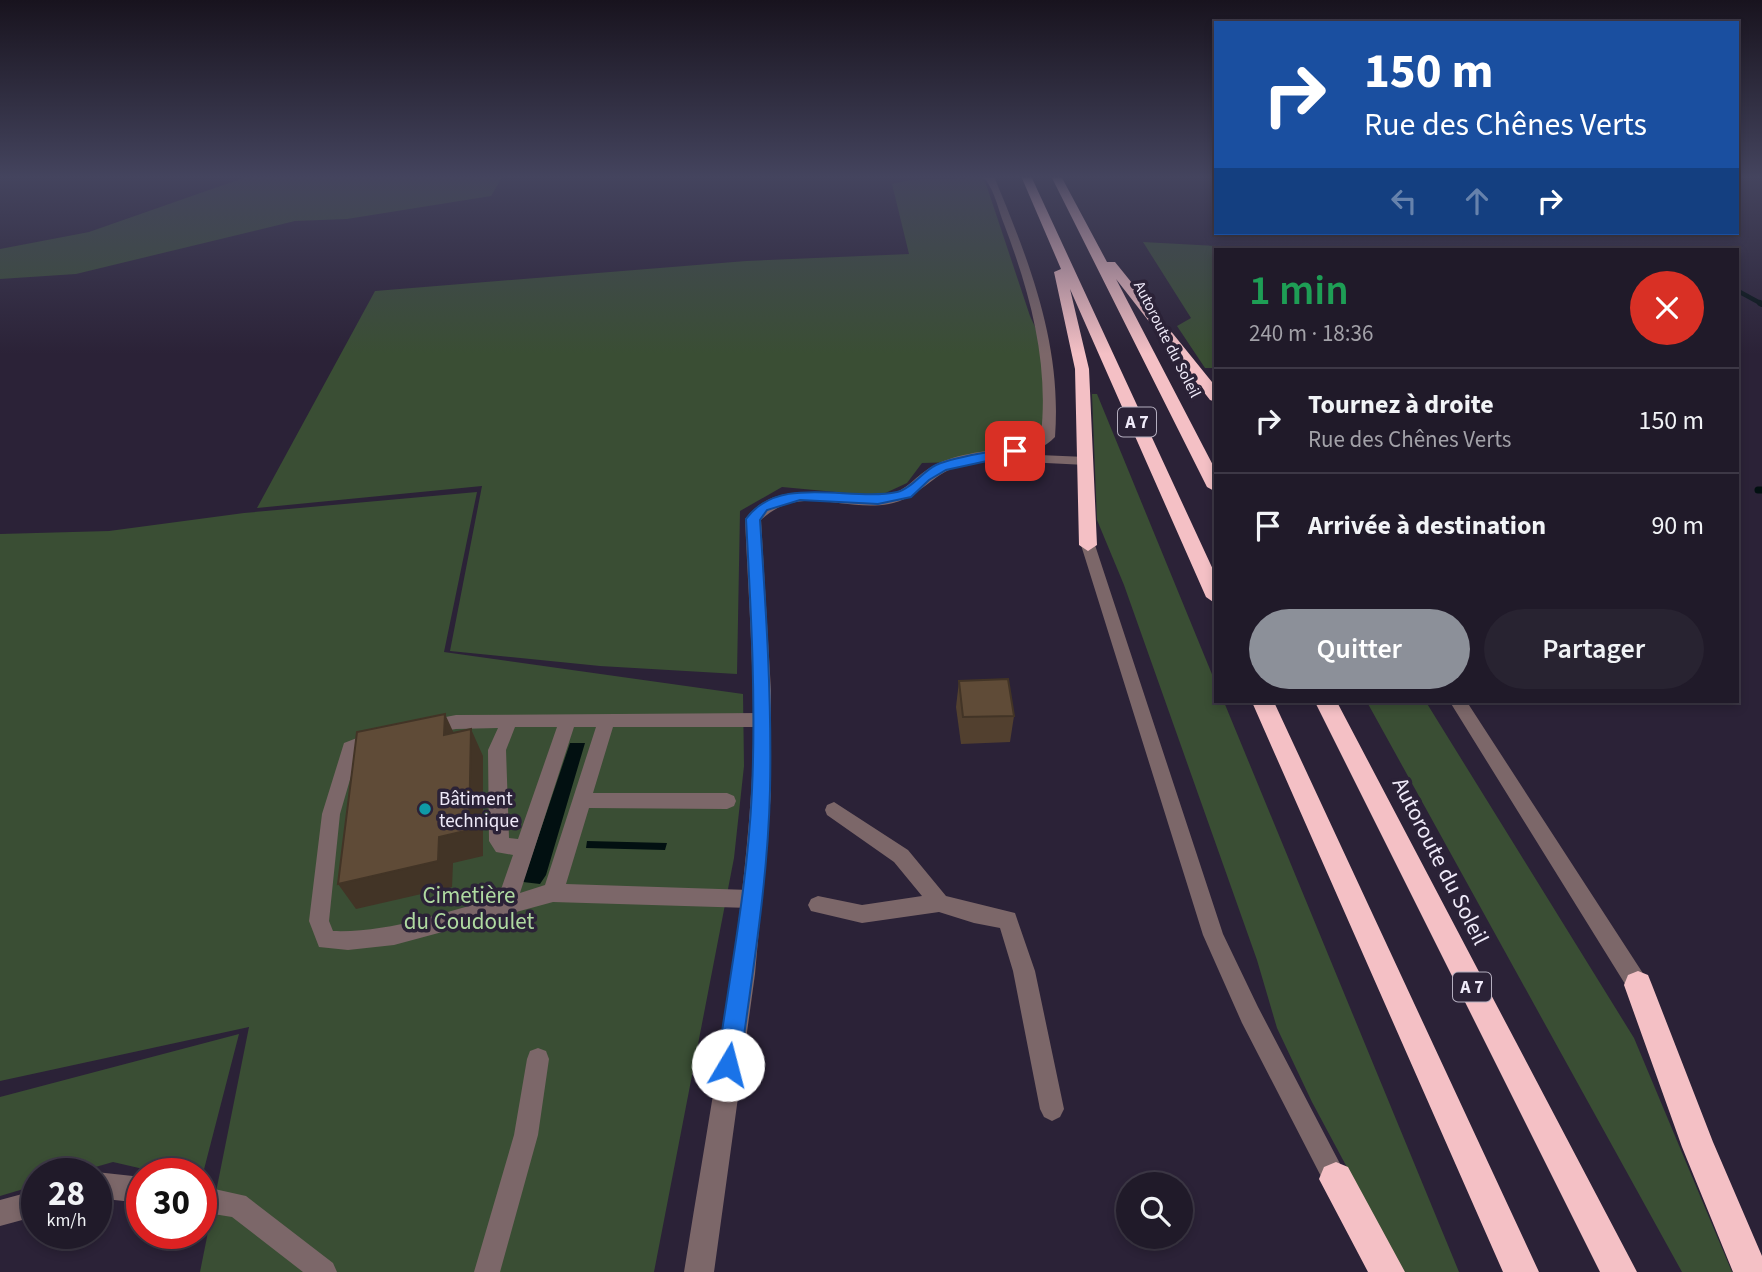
<!DOCTYPE html>
<html lang="fr">
<meta charset="utf-8">
<style>
:root{--surface:#201a29;--page:#282331;--text:#f1f3f6;--muted:#a2a1a8;--line:#3d3846;--accent:#8c9099}
body{margin:0;font-family:"Source Sans 3",sans-serif;background:var(--page);color:var(--text);height:100vh;display:flex;flex-direction:column;font-size:26px;white-space:nowrap}
*{box-sizing:border-box;margin:0}
p{font-size:23px;color:var(--muted)}
.icon{flex:none;width:38px;height:38px;fill:none;stroke:currentColor;stroke-width:2;stroke-linecap:round;stroke-linejoin:round}
.map{position:relative;flex:1;overflow:hidden}
.drawer{position:absolute;left:1214px;top:248px;width:525px;height:455px;display:flex;flex-direction:column;background:var(--surface);border-radius:0px;box-shadow:0 4px 10px #0003,0 0 0 2px var(--line)}
.drawer>*{flex:none}
.top-card{position:absolute;left:1214px;top:21px;width:525px;height:214px;border-radius:0px;box-shadow:0 4px 10px #0003,0 0 0 2px var(--line);background:#1a4fa0;color:#fff;overflow:hidden}
.fabs{position:absolute;left:1116px;top:1172px;display:grid;gap:14px}
.fabs a{display:grid;place-items:center;width:77px;height:77px;border-radius:50%;background:var(--surface);box-shadow:0 4px 10px #0003,0 0 0 2px var(--line);font-size:35px}
.speed{position:absolute;left:21px;top:1158px;display:flex;gap:14px;font-size:35px;font-weight:700;text-align:center}
.speed>*{display:grid;place-content:center;width:91px;height:91px;border-radius:50%;background:var(--surface);box-shadow:0 4px 10px #0003,0 0 0 2px var(--line);line-height:1}
.speed small{font-size:18px;font-weight:400}
.speed .limit{border:10px solid #d22;background:#fff;color:#111}
.pin{position:absolute;display:grid;place-items:center;width:60px;height:60px;color:#fff;margin:-30px;border-radius:14px;box-shadow:0 4px 10px #0006}
.me{position:absolute;width:77px;margin:-38px;rotate:8deg;stroke-linejoin:round;filter:drop-shadow(0 0 5px #0008)}
.turn{display:flex;align-items:center;gap:24px;height:147px;padding:0 35px;font-size:32px}
.turn .icon{width:91px;height:91px;stroke-width:2.5}
.turn b{display:block;font-size:49px;line-height:60px}
.lanes{display:flex;align-items:center;height:66px;padding:0 35px;background:#0003;justify-content:center;gap:35px;direction:ltr}
.lanes .off{opacity:.35}
.round{display:grid;place-items:center;flex:none;width:74px;height:74px;border-radius:37px;background:var(--page)}
.headline{display:flex;align-items:center;justify-content:space-between;height:119px;padding:0 35px}
h1{font-size:42px;font-weight:600;line-height:52px;color:#1e9e55}
.action{display:flex;gap:14px;margin-top:auto;padding:14px 35px}
.action a{flex:1;height:80px;border-radius:42px;background:var(--accent);color:#fff;font-size:28px;font-weight:600;line-height:80px;text-align:center}
.action a+a{background:var(--page);color:var(--text)}
ul{padding:0;list-style:none}
li{display:flex;align-items:center;gap:21px;height:105px;padding:0 35px;border-top:2px solid var(--line)}
li div{flex:1}
li b{display:block;font-size:26px}
li em{font-style:normal}
.map>svg:first-child{display:block}
.green{fill:#3a4e34}
.water{fill:#021011}
.lines{fill:none;stroke-linecap:round;stroke-linejoin:round}
.stream-far2{stroke:#021011;stroke-width:4.5}
.stream-far1{stroke:#021011;stroke-width:6}
.stream{stroke:#021011;stroke-width:7}
.lane{fill:#7c6769;fill-rule:evenodd}
.street{fill:#7c6769;fill-rule:evenodd}
.highway{fill:#f4c0c5;fill-rule:evenodd}
.wall{fill:#52402f}
.shaded-wall{fill:#423426}
.building{fill:#5f4b37;stroke:#423426;stroke-width:2}
.route{fill:#1a73e8;stroke:#114b97;stroke-width:2}
.culture-dot{fill:#0f9aa8;stroke:#2b2237;stroke-width:2.5}
.labels{text-anchor:middle;stroke-width:7;stroke-linejoin:round;paint-order:stroke}
.far-street-label{font-size:16px;fill:#efeaf9;stroke:#2b2237}
.shield{fill:#2b2237;stroke:#b4aebf;stroke-width:2}
.shield-label{font-size:18px;font-weight:bold;fill:#efeaf9}
.poi-label{font-size:19px;fill:#efeaf9;stroke:#2b2237;text-anchor:start}
.near-street-label{font-size:23px;fill:#efeaf9;stroke:#2b2237}
.near-park-label{font-size:23px;fill:#afdaa1;stroke:#2b2237}
</style>
<div class="map">
<svg width="1762" height="1272" viewBox="0 0 1762 1272">
<rect width="100%" height="100%" fill="#2b2237"/>
<path class="green" d="M249,176H503L491,196L347,219L295,221L76,274L0,279V249L89,232Z
M984,178L1030,316L1044,346L1047,423L1044,446L996,461L922,463L907,483L879,496L782,487L740,511L737,674L600,666L450,651L482,486L257,508L375,291L746,261L909,254L892,184L910,180Z
M1143,242L1292,250H1216V368H1205L1177,326L1191,318Z
M1092,394H1097L1216,684V702H1224L1459,1272H1403L1312,1102L1277,1028L1257,960L1124,585L1097,520Z
M477,492L444,652L743,694L744,766L734,858L654,1272H200L249,1027L0,1081V534L109,531L244,513Z
M1367,702H1426L1634,1038L1732,1272H1682Z
M239,1034L201,1181V1174H165L113,1162L71,1174H37V1185L0,1196V1097Z"/>
<path class="water" d="M570,743H585L546,875L540,884L523,882Z
M587,841L667,843L665,850L586,848Z"/>
<g class="lines">
<path class="stream-far2" d="M1738,291L1762,304"/>
<path class="stream-far1" d="M1760,303L1762,304"/>
<path class="stream" d="M1758,490H1762"/>
<path class="lane" d="M992,453L1086,457L1092,461L1086,465L988,460V454Z
M1088,541L1095,545L1223,934L1258,1007L1348,1179L1345,1188L1336,1191L1327,1188L1242,1023L1203,935L1081,545Z
M1450,702H1467L1646,978L1649,985L1646,992L1638,995L1630,992Z
M760,713L766,715L769,720L766,725L760,727H613L593,793H727L734,796L736,801L734,806L727,809L589,808L566,884L750,890L757,893L760,899L757,905L750,908L553,902L394,945L348,950L319,947L309,921L322,814L344,743L375,731L381,733L384,738L381,743L358,752L340,814L329,921L333,931C390,933 444,912 498,898L513,855L496,852L489,841L488,750L498,728L456,729L431,733L425,731L422,726L425,721L456,715ZM515,727H557L518,839L509,838L506,750ZM574,727H596L545,885L520,893Z
M834,802L908,850L946,896L1015,913L1035,971L1064,1109L1060,1117L1052,1121L1044,1117L1040,1109L1013,971L1000,928L974,923L939,912L862,923L811,911L808,905L811,899L818,896L862,905L922,896L894,862L827,815L825,810L827,805Z
M538,1048L546,1051L549,1059L538,1135L500,1272H474L514,1135L527,1059L530,1051Z
M96,1172L142,1177V1203L96,1198V1174H92Z
M201,1186L246,1196L333,1263L337,1272H303L232,1217L201,1212Z
M37,1190V1216L0,1226V1200Z"/>
<path class="street" d="M982,176H992L995,179C1030,263 1062,345 1055,437C1032,461 988,457 959,466C932,474 918,499 889,504C842,512 800,483 761,520L771,691V794L755,974L714,1272H684C709,1113 740,955 751,794C757,703 749,611 745,519C783,471 839,505 888,495C907,491 916,475 933,466C966,448 1007,454 1041,435C1049,361 1030,293 1004,224C998,209 994,187 982,176Z"/>
<path class="highway" d="M1021,176H1031L1216,576V604L1206,597L1070,289L1089,369L1097,545L1088,551L1079,545L1075,369L1054,272L1061,269Z
M1051,176H1061L1107,262H1115L1216,387V402L1210,400L1116,279L1216,471V492L1207,487Z
M1252,702H1274L1539,1272H1503Z
M1315,702H1337L1637,1272H1600Z
M1638,971L1648,975L1652,985L1713,1142L1762,1256V1272H1733L1682,1147L1624,985L1628,975Z
M1336,1162L1348,1167L1405,1272H1368L1319,1179L1324,1167Z"/>
</g>
<path class="wall" d="M959,681L1014,716L1010,742L961,744L956,707Z"/>
<path class="shaded-wall" d="M445,714L457,740L444,735Z
M471,729L483,756V856L453,863L452,887L356,909L338,884L439,837Z"/>
<path class="building" d="M1008,679L1014,716L963,717L959,681Z
M445,714L444,735L471,729L469,830L439,837L438,861L338,884L357,732Z"/>
<linearGradient id="sky" x2="0" y2="1"><stop stop-color="#18131e"/><stop offset="0.5" stop-color="#44445e"/><stop offset="1" stop-color="#44445e" stop-opacity="0"/></linearGradient>
<rect width="1762" height="354" fill="url(#sky)"/>
<path class="route" d="M1015,447L1019,448V454L946,470L929,480L911,497L878,504L800,500L767,510L760,520C766,610 772,700 770,790C768,882 752,974 740,1065L737,1073L728,1076L720,1073L717,1065C730,974 748,882 752,790C756,700 751,610 746,519C779,473 850,502 897,492C911,489 923,471 936,465C959,455 990,453 1015,447Z"/>
<circle class="culture-dot" cx="425" cy="809" r="7"/>
<g class="labels">
<g class="far-street-label">
<text transform="translate(1168 339) rotate(63)" y="6">Autoroute du Soleil</text>
</g>
<g class="shield">
<rect x="1118" y="407.5" width="38" height="29" rx="5"/>
<rect x="1453" y="972.5" width="38" height="29" rx="5"/>
</g>
<g class="shield-label">
<text x="1137" y="428">A 7</text>
<text x="1472" y="993">A 7</text>
</g>
<g class="poi-label">
<text x="439" y="805">Bâtiment<tspan x="439" dy="22">technique</tspan></text>
</g>
<g class="near-street-label">
<text transform="translate(1441 861) rotate(63)" y="8">Autoroute du Soleil</text>
</g>
<g class="near-park-label">
<text x="469" y="903">Cimetière<tspan x="469" dy="26">du Coudoulet</tspan></text>
</g>
</g>
</svg>
<div class="fabs">
<a><svg class="icon" aria-label="search" viewBox="0 0 24 24"><circle cx="10" cy="10" r="6"/><path d="M15 15l6 6"/></svg></a>
</div>
<div class="speed"><div>28<small>km/h</small></div><div class="limit">30</div></div>
<div class="pin" style="left:1015px;top:451px;background:#d93025"><svg class="icon" aria-label="arrive" viewBox="0 0 24 24"><path d="M6 21V4h12l-3 4 3 4H6"/></svg></div>
<svg class="me" style="left:728px;top:1065px" viewBox="-20 -20 40 40"><circle r="19" fill="#fff"/><path d="M0-13L10 11 0 6-10 11z" fill="#1a73e8"/></svg>
<div class="top-card">
<div class="turn"><svg class="icon" aria-label="right" viewBox="0 0 24 24"><path d="M7 20v-9h11M14 6l5 5-5 5"/></svg><div><b>150 m</b>Rue des Chênes Verts</div></div>
<div class="lanes"><svg class="icon off" aria-label="left" viewBox="0 0 24 24"><path d="M17 20v-9H6M10 6l-5 5 5 5"/></svg><svg class="icon off" aria-label="ahead" viewBox="0 0 24 24"><path d="M12 20V5M6 11l6-6 6 6"/></svg><svg class="icon" aria-label="right" viewBox="0 0 24 24"><path d="M7 20v-9h11M14 6l5 5-5 5"/></svg></div>
</div>
<section class="drawer">
<div class="headline"><div><h1>1 min</h1><p>240 m · 18:36</p></div><a class="round" style="background:#d93025;color:#fff"><svg class="icon" aria-label="close" viewBox="0 0 24 24"><path d="M6 6l12 12M18 6L6 18"/></svg></a></div>
<ul>
<li><svg class="icon" aria-label="right" viewBox="0 0 24 24"><path d="M7 20v-9h11M14 6l5 5-5 5"/></svg><div><b>Tournez à droite</b><p>Rue des Chênes Verts</p></div><em>150 m</em></li>
<li><svg class="icon" aria-label="arrive" viewBox="0 0 24 24"><path d="M6 21V4h12l-3 4 3 4H6"/></svg><div><b>Arrivée à destination</b></div><em>90 m</em></li>
</ul>
<div class="action"><a>Quitter</a><a>Partager</a></div>
</section>
</div>
